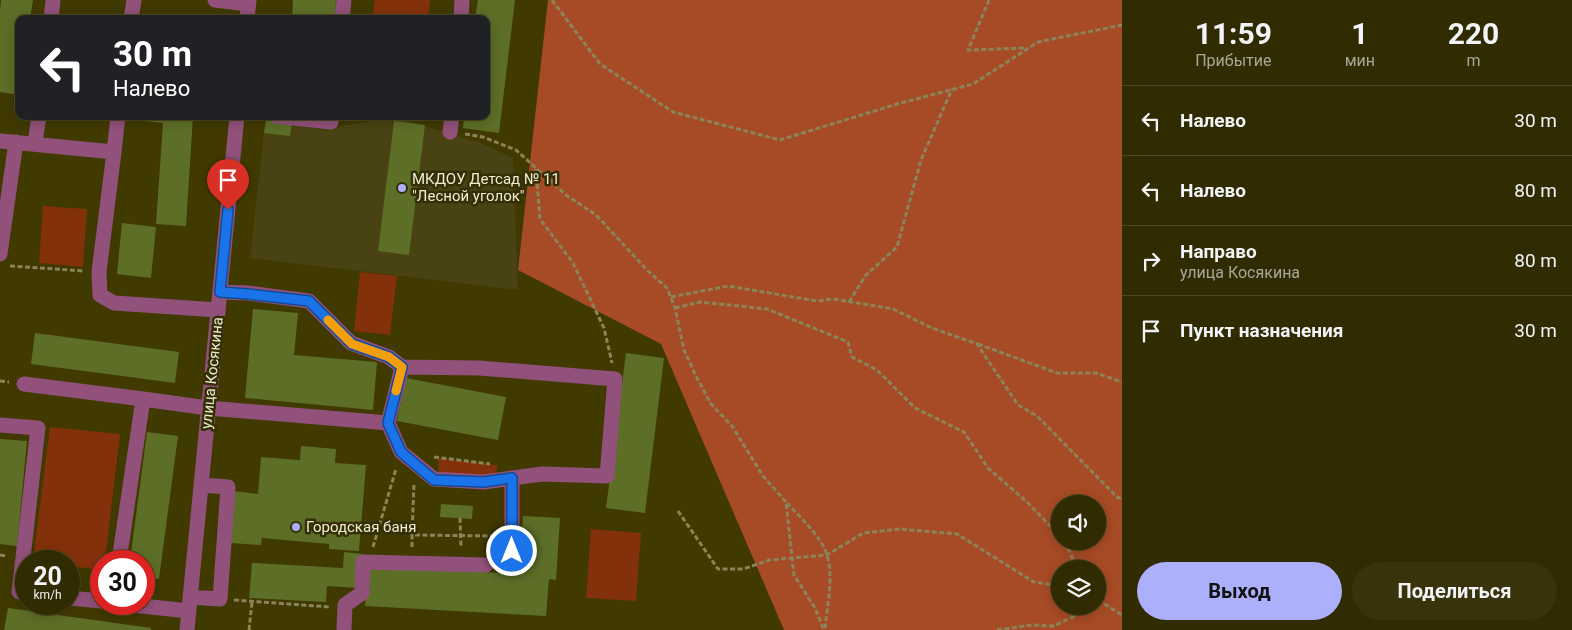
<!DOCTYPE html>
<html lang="ru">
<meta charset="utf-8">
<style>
:root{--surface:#302b00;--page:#38330a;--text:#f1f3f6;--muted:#a8a799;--line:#4b4722;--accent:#acaffb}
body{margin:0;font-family:Roboto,sans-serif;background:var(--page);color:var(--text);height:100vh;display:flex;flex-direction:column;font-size:19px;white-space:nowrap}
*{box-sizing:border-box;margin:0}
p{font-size:16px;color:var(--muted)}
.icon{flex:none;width:28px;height:28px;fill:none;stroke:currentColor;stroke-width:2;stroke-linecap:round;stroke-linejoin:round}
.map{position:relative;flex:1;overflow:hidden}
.side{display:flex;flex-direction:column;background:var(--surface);width:450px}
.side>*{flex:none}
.hud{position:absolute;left:15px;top:15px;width:475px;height:105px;border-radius:10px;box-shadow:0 2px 12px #0003,0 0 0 1px var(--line);background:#202124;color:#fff;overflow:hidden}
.controls{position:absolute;left:1051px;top:495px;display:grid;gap:10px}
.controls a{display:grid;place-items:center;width:55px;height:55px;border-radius:50%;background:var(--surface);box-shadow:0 2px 12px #0003,0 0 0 1px var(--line);font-size:25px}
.speed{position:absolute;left:15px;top:550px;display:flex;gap:10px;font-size:25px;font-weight:700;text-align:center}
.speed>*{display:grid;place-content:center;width:65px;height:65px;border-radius:50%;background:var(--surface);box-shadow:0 2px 12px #0003,0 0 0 1px var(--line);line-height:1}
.speed small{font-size:12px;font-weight:400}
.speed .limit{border:8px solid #d22;background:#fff;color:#111}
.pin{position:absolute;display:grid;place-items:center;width:42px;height:42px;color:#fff;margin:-51px -21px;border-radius:50% 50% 50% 0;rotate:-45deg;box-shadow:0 0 5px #0007}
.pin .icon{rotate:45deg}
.me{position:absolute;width:55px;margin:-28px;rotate:0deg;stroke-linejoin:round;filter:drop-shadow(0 0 4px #0008)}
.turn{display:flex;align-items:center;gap:18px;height:105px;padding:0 15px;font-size:22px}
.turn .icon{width:65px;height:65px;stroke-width:2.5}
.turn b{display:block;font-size:35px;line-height:42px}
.eta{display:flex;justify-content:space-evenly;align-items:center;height:85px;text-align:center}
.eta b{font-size:30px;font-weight:700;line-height:35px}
.action{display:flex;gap:10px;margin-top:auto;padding:10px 15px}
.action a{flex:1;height:58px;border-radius:30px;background:var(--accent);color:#111;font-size:20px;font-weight:700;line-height:58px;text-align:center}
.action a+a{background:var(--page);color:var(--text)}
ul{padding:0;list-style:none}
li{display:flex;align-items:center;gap:15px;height:70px;padding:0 15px;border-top:1px solid var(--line)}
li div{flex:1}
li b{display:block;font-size:19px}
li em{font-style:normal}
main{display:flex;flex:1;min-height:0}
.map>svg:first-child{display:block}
.built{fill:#494212}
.green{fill:#83310b}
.forest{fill:#a64b25;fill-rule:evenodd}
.building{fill:#5d6e27}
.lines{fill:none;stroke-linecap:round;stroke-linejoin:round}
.path{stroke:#8a8458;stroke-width:3;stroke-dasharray:5 2.5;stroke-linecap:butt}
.minor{stroke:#91517b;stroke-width:15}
.route-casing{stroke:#114b97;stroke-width:12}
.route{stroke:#1a73e8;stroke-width:9}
.slow{stroke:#f59e0b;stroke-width:9}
.poi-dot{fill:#acaffb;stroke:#342f05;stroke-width:2}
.labels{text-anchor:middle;stroke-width:5;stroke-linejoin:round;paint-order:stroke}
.poi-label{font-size:15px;fill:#f0ecd1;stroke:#342f05;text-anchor:start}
.street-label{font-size:15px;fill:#f0ecd1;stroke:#342f05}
</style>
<main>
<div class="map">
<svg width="1122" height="630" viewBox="0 0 1122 630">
<rect width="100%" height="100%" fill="#403900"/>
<path class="built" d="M396,117L481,143L513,158L518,290L250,258L264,133L292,122L334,127Z"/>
<path class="green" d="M375,0H430L428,19H372Z
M43,206L87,209L83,267L39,263Z
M360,272L397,276L390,335L354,331Z
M50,427L120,434L105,561H101V570L69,566V561H33Z
M438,458L497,465L496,477L439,478Z
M591,529L641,533L636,601L586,598Z"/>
<path class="forest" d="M548,0H1122V630H784L661,344L518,270ZM1060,504H1098V541H1060ZM1060,569H1098V606H1060Z"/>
<path class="building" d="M1,0H33L30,19H19V95L0,92V11Z
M293,0H336L335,19H292Z
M478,0H515L499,133L463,128L464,116H486V19H475Z
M136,116H193L186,226L156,224L163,123L136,120Z
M266,119L292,122L290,136L264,133Z
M394,121L425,125L409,255L378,251Z
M122,223L156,227L151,278L117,274Z
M253,309L298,313L294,355L377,362L373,410L245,398Z
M35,333L179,352L175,383L31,364Z
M626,353L664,358L645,513L606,508Z
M406,378L506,397L498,440L397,421Z
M147,432L178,436L159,579L144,577V561H130Z
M0,439L27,441L17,546L0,544Z
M301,446L336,449L335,463L366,465L359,551L329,549V544L262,538L261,545L230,543L234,491L258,494L261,457L300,460Z
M441,504L473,506L472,519L440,517Z
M523,516L560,518L556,580L549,579L546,616L365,606L368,565L519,574Z
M344,552L362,554L360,588L327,586L326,602L249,598L252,563L343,568Z
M8,608L151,628V630H4Z"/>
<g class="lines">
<path class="path" d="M552,0L600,64L673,112L780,140L897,104L973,84L1038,42L1122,25
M989,0L968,50L1027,48
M465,134L483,137L516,150L566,195L596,215L648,271L667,288L675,308L684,350L696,376L711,404L732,426L763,476L786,502L794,575L815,608L824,630
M536,169L540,219L573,263L604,328L612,363
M10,266L84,271
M671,297L728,286L817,301L833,299L893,309L932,328L977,344L1018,405L1037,416L1117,497L1122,499
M849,302L866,275L897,247L921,160L952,89
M675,308L700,302L767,309L848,342L852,357L877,370L915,408L964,432L988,468L1027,502L1060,536
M978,344L1057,373H1096L1122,382
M0,381L9,382
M434,457L490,464
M787,503C800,517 821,536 827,555C834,579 827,606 825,629
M678,511L718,569H743L770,560L827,555L863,533L899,529L957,534L1034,582L1060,586
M460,518L461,548
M412,535L414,483
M1065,541L1077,569
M373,547L396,469
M412,547V535L497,536
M0,555L7,556
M234,600L330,607
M1098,600L1122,615
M249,630L252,602
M997,630L1032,625L1054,626L1079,614L1082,606"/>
<path class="minor" d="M215,0L248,4
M51,19L53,0
M131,19L134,0
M247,19L249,0
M342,19L344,0
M461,19L462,0
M276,116L331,122V116
M450,132L452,116
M0,141L114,152L99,272L100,295L114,303L218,310
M35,143L39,116
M114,152L118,116
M0,254L16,142
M220,292L248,293L309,301L351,343L389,357L402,367
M24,384L143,399
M0,425L38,428L19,592L26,593
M119,561L143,399L208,408L388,423L401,452L434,479L484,482L542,474L607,476L615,379L479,368L402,367L388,423
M512,565V478
M190,597L220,599L228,487L201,485
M69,598L101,601
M123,604L189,611
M187,630L237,116
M344,630L345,605L362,593L363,562L486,565"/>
</g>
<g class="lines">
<defs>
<path id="route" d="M228,210L220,292L248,294L309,301L352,344L389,357L402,367L388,423L401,452L434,480L484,482L512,478V551"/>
</defs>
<use href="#route" class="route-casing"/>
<use href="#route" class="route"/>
<path class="slow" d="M328,320L352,344L389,357L402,367L396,391"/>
</g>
<g class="poi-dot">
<circle cx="402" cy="188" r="5"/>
<circle cx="296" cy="527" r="5"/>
</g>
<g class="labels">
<g class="poi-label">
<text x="412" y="184">МКДОУ Детсад № 11<tspan x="412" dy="17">"Лесной уголок"</tspan></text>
<text x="306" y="532">Городская баня</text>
</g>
<g class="street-label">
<text transform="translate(212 373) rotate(-84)" y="5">улица Косякина</text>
</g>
</g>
</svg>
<div class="controls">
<a><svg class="icon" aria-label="sound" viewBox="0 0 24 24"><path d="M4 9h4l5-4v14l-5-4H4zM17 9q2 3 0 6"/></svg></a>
<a><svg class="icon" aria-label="layers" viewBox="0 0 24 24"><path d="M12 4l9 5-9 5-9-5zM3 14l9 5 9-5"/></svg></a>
</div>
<div class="speed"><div>20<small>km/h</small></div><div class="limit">30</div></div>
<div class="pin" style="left:228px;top:210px;background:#d93025"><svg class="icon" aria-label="arrive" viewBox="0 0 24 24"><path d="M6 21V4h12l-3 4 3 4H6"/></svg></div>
<svg class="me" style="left:512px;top:551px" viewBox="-20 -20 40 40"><circle r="17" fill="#1a73e8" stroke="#fff" stroke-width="3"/><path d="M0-11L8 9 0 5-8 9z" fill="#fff"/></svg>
<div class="hud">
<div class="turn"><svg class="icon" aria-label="left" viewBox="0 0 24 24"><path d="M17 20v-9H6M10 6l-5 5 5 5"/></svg><div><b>30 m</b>Налево</div></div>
</div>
</div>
<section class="side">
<div class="eta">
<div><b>11:59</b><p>Прибытие</p></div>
<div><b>1</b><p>мин</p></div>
<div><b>220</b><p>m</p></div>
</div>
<ul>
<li><svg class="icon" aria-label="left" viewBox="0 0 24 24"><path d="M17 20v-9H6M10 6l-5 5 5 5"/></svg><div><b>Налево</b></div><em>30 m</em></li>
<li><svg class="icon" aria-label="left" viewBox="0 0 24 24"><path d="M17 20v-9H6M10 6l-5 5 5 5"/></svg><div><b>Налево</b></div><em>80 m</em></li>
<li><svg class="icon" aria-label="right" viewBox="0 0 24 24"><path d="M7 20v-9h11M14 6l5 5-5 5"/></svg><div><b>Направо</b><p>улица Косякина</p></div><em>80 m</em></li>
<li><svg class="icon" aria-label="arrive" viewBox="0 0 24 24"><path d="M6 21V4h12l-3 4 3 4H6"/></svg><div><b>Пункт назначения</b></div><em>30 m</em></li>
</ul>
<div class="action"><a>Выход</a><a>Поделиться</a></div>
</section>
</main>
